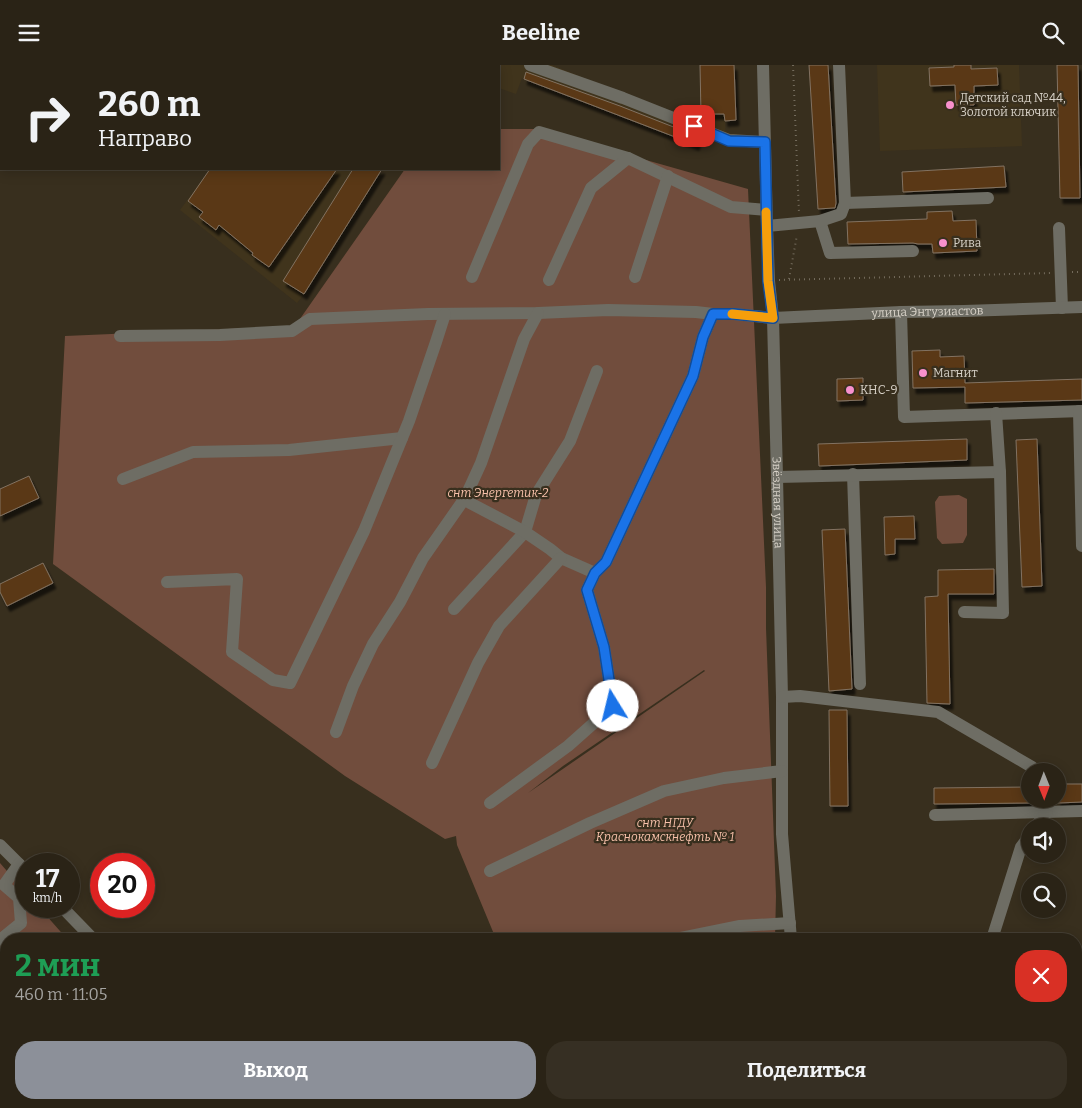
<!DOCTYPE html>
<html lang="ru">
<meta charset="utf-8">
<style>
:root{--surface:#2a2316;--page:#362f23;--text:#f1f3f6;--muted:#a5a4a1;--line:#464035;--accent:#8c9099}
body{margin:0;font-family:Bitter,serif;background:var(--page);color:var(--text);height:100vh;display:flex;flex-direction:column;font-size:19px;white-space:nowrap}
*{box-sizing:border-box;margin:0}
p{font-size:16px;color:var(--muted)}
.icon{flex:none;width:28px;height:28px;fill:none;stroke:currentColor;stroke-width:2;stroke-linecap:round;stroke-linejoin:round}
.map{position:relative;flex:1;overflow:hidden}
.sheet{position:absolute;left:0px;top:868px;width:1082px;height:176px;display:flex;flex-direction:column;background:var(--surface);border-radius:20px 20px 0 0;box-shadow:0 2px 12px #0003,0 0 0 1px var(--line)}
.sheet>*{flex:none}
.banner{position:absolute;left:0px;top:0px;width:500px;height:105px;box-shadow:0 2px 12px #0003,0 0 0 1px var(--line);background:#2a2316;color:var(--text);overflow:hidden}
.needle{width:32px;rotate:179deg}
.controls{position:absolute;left:1021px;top:698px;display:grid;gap:10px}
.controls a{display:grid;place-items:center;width:45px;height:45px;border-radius:50%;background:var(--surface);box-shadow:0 2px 12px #0003,0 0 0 1px var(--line);font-size:25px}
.speed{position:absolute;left:15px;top:788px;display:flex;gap:10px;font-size:25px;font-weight:700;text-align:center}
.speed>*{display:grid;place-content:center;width:65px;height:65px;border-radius:50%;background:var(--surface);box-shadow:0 2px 12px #0003,0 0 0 1px var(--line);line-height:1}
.speed small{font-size:12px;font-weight:400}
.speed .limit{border:8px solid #d22;background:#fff;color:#111}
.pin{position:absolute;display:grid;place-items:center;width:42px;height:42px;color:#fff;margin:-21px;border-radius:10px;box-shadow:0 2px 8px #0006}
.me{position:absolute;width:55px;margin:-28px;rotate:351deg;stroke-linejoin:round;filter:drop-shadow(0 0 4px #0008)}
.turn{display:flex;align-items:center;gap:18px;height:105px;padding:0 15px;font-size:22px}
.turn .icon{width:65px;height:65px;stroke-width:2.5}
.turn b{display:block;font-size:35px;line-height:42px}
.round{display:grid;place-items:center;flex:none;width:52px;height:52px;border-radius:20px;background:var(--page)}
.head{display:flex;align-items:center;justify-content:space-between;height:85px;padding:0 15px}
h1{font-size:30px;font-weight:700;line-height:38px;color:#1e9e55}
.primary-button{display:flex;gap:10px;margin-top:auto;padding:10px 15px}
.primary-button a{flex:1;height:58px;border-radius:20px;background:var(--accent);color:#fff;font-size:20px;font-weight:700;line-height:58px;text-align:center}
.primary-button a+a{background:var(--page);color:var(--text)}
header{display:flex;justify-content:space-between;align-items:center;height:65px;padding:0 15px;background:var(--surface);font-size:22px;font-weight:700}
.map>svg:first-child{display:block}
.built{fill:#40341c}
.green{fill:#714d3d;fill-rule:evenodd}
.building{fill:#5a3813;stroke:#827262;filter:url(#shadow)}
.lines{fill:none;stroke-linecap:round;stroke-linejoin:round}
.path{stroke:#736b5c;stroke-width:2;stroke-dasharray:1 4;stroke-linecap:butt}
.minor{stroke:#6e6d64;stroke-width:12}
.major{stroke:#aaa996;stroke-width:12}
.route-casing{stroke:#114b97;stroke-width:12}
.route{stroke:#1a73e8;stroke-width:9}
.slow{stroke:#f59e0b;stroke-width:9}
.poi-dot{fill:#f890cc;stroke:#382f1e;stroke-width:2}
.labels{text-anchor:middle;stroke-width:4.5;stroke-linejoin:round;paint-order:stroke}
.poi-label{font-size:12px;fill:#d7d1c7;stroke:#382f1e;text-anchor:start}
.street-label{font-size:12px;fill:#d7d1c7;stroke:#382f1e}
.park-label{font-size:12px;font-style:italic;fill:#f8c1aa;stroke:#382f1e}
</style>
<header><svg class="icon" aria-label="menu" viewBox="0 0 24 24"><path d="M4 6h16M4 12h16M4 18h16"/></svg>Beeline<svg class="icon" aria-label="search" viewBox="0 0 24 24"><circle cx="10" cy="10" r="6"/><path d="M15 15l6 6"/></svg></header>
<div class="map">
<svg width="1082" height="1043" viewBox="0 0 1082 1043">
<defs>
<filter id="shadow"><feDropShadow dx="3" dy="5.5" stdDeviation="1" flood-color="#0009"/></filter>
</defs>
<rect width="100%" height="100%" fill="#382f1e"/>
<path class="built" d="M284,0H418L417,1H283Z
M437,0H552L697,59L714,60L713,49H701L700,0H734L736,55L725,56L726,78L700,70L696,80L522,13L516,29L499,23V1H440Z
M877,0H1019L1022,81L880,86Z
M210,104H382L304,229L297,238L180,145Z
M480,1038H868L871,1043H481Z"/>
<path class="green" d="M499,64H537L748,124L766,522V563L776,831L775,874H496L457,780L456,771L445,774L345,711L53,499L65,271L295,261L405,104H499ZM704,605L705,606L528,728L563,701Z
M959,430L967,434V470L963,478L942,479L937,473L935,437L939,431Z
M0,798L26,828V841H38L67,874H6V1038H175L176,1043H0Z"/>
<path class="building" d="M700,0H734L736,55L725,56L724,49H701Z
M809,0H828L836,138L835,143H833L818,144Z
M954,0H971V4L997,3L998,20L974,21V40H956L955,20L930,21L929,3L954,2Z
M1057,0H1078L1080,133H1060Z
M526,7L620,41L699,72L696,80L524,14Z
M1004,101L1006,122L903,127L902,107Z
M210,104H337L269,202L252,190L253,188L219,160L216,165L199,152L203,147L188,136Z
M353,104H382L304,229L283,216Z
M952,146L953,156L976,155L977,186L933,188L932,179H918L913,178L848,179L847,157L927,154V147Z
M940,285V292L964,291L965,318L1082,314V335L965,338V322L913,323L912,286Z
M863,313V335L837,336V314Z
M967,374V395L819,401L818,379Z
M1037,374L1042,521L1022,522L1016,375Z
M29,411L39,433L0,451V424Z
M914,451L915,474H895V489L885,490L884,452Z
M845,464L852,624L829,626L822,465Z
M43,498L53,518L7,541L0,527V519Z
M994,504V529H948L950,639L927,638L925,532L938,531V505Z
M829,645H847L848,741H830Z
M1058,719H1082V737L1058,738Z
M1030,722V738L934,739V723Z"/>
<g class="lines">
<path class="path" d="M793,0L799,148
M1072,207H1082
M789,214L797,170
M779,215L1050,208"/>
<g class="minor">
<path d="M530,0L623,33L729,75L765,77"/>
<path id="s1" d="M763,0L767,161L769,216L773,253L777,412L782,632V769L791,874"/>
<path d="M845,138L988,133"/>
<path d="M820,156L830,188L913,186"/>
<path d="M767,161L820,156L841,149L845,138L839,0"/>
<path d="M1059,163L1062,243"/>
<path d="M472,212L528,79L539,67L628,93L731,142L766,145"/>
<path d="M635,212L668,111"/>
<path d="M549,215L591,123L628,93"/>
<path d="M901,247L904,352L1082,346"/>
<path id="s2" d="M120,271L220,270L292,266L310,254L428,249L538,248L608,245L696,247L713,249H734L773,253L901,247L964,246L1082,242"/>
<path d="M1079,346L1082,481"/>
<path d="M853,409L860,619"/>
<path d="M777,412L1000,407"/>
<path d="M123,414L193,387L289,385L402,373"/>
<path d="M465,433L481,398L524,274L538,248"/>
<path d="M167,517L237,514L232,587L273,615L290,618L364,466L409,356L436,277L445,249"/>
<path d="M454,544L525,467L536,430L570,376L597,306"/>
<path d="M964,547L1003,548L1000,407L996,348"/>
<path d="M782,632L800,631L938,647L1032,702L1034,706"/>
<path d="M336,667L353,621L373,579L400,537L423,493L465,433L470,438L525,467L550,484L561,493L595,508"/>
<path d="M432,698L478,598L499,561L561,493"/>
<path d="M490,738L568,681L613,641L604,582L587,525L595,508L606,497L693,311L703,272L713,249"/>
<path d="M935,750L1082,746"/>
<path d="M1036,761L1047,747L1043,734"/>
<path d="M0,780L26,806"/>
<path d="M490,806L590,758L664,726L724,713L782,706"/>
<path d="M61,841L93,874"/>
<path d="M676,874L740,861L790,858"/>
<path d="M992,874L1021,782L1030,770"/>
<path d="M0,875L21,858L19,833L4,820L19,799"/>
<path d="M0,997L6,995"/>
<path d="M1076,1023L1082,1019"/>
<path d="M0,1032L7,1043"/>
<path d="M267,1038L279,1043"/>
<path d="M719,1038V1043"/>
<path d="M1016,1038L1017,1043"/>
<path d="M79,1043L86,1038"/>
<path d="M239,1043L241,1038"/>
<path d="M1048,1043L1056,1038"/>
</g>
<path class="major" d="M12,1L14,0
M0,10H1"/>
</g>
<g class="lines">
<defs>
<path id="route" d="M613,641L604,582L587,525L595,508L606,497L693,311L703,272L713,249H734L773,253L768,216L765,77L729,76L694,61"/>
</defs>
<use href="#route" class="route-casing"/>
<use href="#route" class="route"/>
<path class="slow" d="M732,249L773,253L768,216L766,147"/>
</g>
<g class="poi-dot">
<circle cx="950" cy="40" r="5"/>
<circle cx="943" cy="178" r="5"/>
<circle cx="923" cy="308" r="5"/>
<circle cx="850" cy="325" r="5"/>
</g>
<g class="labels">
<g class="poi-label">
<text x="960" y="37">Детский сад №44,<tspan x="960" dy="14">Золотой ключик</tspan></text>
<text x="953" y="182">Рива</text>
<text x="933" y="312">Магнит</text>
<text x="860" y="329">КНС-9</text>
</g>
<g class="street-label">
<text dy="4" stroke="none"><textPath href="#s2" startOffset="812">улица Энтузиастов</textPath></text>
<text dy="4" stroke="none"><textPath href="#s1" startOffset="438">Звёздная улица</textPath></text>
</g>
<g class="park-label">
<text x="498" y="432">снт Энергетик-2</text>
<text x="665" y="762">снт НГДУ<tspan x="665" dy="14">Краснокамскнефть № 1</tspan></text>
</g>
</g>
</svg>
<div class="controls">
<a><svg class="needle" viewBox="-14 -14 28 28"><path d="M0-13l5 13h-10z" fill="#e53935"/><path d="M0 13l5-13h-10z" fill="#a5a4a1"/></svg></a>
<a><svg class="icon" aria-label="sound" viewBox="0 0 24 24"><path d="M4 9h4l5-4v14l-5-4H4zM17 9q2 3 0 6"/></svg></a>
<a><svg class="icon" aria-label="search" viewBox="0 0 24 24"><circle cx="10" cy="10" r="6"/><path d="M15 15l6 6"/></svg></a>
</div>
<div class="speed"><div>17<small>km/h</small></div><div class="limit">20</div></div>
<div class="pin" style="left:694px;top:61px;background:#d93025"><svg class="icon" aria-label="arrive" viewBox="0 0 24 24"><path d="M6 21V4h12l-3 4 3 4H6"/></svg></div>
<svg class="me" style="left:613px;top:641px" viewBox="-20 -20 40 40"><circle r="19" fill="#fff"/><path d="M0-13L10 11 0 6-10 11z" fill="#1a73e8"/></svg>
<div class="banner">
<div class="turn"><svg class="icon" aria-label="right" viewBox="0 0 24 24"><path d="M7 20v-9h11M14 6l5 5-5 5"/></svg><div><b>260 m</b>Направо</div></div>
</div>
<section class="sheet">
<div class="head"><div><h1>2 мин</h1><p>460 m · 11:05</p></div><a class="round" style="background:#d93025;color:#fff"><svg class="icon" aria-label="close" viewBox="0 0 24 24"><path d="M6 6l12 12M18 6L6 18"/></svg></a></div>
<div class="primary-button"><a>Выход</a><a>Поделиться</a></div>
</section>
</div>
